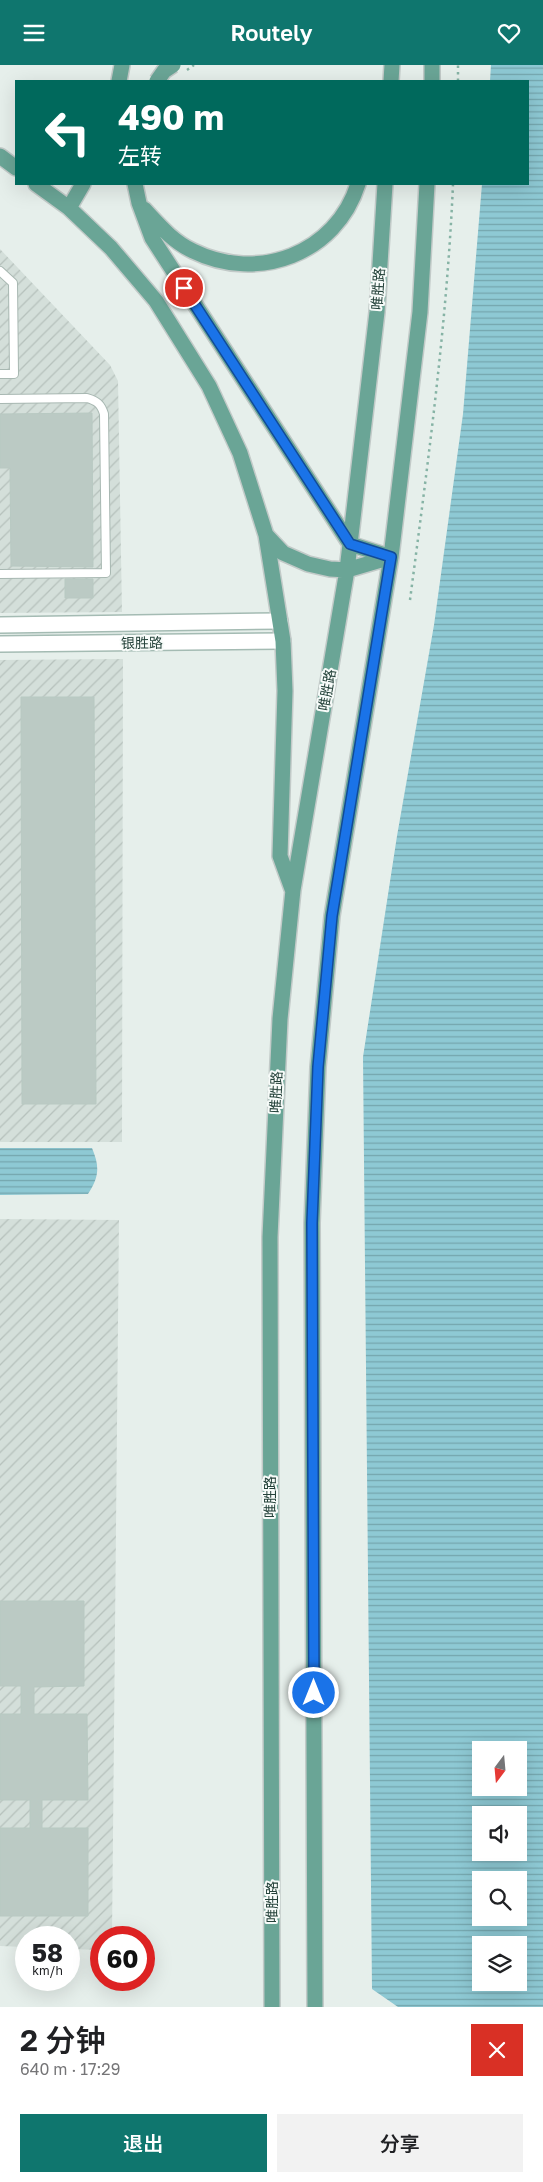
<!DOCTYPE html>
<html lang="zh">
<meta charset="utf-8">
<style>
:root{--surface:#fff;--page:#f2f2f2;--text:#202124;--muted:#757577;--accent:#0f766e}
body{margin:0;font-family:"Golos Text","Noto Sans SC",sans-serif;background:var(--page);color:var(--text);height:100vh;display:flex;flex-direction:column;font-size:19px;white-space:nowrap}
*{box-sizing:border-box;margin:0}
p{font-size:16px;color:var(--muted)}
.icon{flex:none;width:28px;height:28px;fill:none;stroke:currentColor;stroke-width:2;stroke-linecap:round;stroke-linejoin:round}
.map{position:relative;height:1942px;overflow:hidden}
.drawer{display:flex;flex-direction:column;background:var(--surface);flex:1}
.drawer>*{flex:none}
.banner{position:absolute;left:15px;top:15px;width:514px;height:105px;border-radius:0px;box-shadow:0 5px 20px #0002;background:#00695c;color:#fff;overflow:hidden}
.needle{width:32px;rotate:196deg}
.controls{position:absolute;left:472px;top:1676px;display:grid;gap:10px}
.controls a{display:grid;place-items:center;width:55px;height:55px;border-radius:0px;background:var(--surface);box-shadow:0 5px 20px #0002;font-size:25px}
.speed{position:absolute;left:15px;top:1861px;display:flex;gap:10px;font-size:25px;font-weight:700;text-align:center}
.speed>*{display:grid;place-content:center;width:65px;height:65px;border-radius:50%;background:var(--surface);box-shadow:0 5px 20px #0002;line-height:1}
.speed small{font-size:12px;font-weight:400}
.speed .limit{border:8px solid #d22;background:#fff;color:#111}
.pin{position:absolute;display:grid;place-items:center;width:42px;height:42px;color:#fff;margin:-21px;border:2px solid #fff;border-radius:50%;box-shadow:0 1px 5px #0007}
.me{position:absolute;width:55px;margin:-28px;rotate:0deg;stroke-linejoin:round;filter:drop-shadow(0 0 4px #0008)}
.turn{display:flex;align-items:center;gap:18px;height:105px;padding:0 20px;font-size:22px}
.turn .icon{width:65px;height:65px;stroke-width:2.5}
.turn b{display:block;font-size:35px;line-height:42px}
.round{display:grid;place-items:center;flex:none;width:52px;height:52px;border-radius:0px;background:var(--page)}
.overview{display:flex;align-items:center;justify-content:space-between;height:85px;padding:0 20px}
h1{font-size:30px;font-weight:600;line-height:38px}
.cta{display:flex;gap:10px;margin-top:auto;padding:10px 20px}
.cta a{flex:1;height:58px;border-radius:0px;background:var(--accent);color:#fff;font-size:20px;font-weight:600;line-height:58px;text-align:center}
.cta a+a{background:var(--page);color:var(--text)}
header{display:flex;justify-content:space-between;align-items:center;height:65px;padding:0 20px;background:var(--accent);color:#fff;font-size:22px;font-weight:600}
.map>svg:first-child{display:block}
.industrial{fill:url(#industrial-furrows)}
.water{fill:url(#water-rules);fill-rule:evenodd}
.building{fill:#bbcac4;stroke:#b8c9c2}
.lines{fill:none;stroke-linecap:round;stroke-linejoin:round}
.lane-casing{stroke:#a8b8b2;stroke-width:10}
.secondary-casing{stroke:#a4bbb3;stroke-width:18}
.primary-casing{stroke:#c2cac8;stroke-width:18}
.path{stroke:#86b3a5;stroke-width:2.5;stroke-dasharray:2.5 4;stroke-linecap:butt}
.lane{stroke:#fff;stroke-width:8}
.secondary{stroke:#fff;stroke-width:15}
.primary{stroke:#6aa596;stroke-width:15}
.primary-bridge-casing{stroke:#c2cac8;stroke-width:18;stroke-linecap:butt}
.primary-bridge{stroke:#6aa596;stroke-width:15}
.route-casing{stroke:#114b97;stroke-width:12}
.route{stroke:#1a73e8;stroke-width:9}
.labels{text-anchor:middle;stroke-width:4;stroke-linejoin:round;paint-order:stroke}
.street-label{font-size:14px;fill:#24423a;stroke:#f7fbf9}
</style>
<header><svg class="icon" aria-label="menu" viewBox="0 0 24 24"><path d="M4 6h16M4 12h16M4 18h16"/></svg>Routely<svg class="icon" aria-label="heart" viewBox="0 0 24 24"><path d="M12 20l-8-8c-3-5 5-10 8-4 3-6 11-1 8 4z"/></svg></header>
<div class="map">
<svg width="543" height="1942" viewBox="0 0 543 1942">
<defs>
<pattern id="industrial-furrows" width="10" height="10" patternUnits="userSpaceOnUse" patternTransform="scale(1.25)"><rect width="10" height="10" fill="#d4dfda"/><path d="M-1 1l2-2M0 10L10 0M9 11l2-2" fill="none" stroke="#b6c1bc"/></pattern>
<pattern id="water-rules" width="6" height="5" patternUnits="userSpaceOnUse" patternTransform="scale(1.25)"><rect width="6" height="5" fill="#8ec9d4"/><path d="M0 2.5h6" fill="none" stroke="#74a5ad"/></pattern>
</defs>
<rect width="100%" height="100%" fill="#e6efeb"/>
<path class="industrial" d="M0,184L110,300L118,316L122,547L0,548Z
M123,594L122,1077H0V595Z
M0,1154L119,1155L112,1872H101V1885L69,1884V1872H26V1882L0,1881Z"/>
<path class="water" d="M491,0H543V1942H398L372,1924L363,992L397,771L434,560L463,349L482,119H528V16H490ZM481,1685H519V1722H481ZM481,1750H519V1788H481ZM481,1815H519V1852H481ZM481,1880H519V1918H481Z
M0,1083H92C100,1102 99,1112 88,1129L0,1130Z"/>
<path class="building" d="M92,348L93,502L11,501L10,403H0V349Z
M65,514H93V533H65Z
M21,632H94L96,1039H22Z
M0,1536H84V1621L34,1622V1649H87L88,1735H42V1763H88V1851H0V1763H30V1735H0V1649H21V1621H0Z"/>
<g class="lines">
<defs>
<path id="lane" d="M0,206L13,218L14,309H0
M0,334L87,333C97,336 101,339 104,349L106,508L0,509"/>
<path id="secondary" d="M0,560L280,556
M0,579L283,576"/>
<path id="primary" d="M119,16L122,0
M391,16L392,0
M432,16V0
M0,91L16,103
M36,119L69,143L111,183L156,236L209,321L240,388L266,470L283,576L285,626L280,791L292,824
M135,119L139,138L152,173L350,479L391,492
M69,143L83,119
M144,144C159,160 172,176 193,186C258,218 336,189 358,119
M266,470L283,488L308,499L330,504L347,505L391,492
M272,1942L270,1172L280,954L293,825L347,505L377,247L385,119
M315,1942L312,1158L318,1002L332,851L391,492L420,247L427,119"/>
</defs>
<use href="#lane" class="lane-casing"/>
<use href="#secondary" class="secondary-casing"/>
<use href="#primary" class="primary-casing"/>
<path class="path" d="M187,5L194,0
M458,16V0
M410,535C428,397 447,258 453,119"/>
<use href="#lane" class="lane"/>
<use href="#secondary" class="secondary"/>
<use href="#primary" class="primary"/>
<defs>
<path id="primary-bridge" d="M157,16L164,6L173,0"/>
</defs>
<use href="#primary-bridge" class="primary-bridge-casing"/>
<use href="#primary-bridge" class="primary-bridge"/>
</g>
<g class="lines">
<defs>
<path id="route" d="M184,223L350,479L391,492L332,851L318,1002L312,1158L314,1628"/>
</defs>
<use href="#route" class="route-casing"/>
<use href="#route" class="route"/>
</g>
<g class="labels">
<g class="street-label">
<text transform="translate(378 224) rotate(-86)" y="5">唯胜路</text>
<text transform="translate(142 578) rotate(-1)" y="5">银胜路</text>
<text transform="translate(327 625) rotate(-80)" y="5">唯胜路</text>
<text transform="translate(276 1027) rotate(-87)" y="5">唯胜路</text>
<text transform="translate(270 1432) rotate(-90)" y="5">唯胜路</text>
<text transform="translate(272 1837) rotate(-90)" y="5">唯胜路</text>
</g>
</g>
</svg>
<div class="controls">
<a><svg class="needle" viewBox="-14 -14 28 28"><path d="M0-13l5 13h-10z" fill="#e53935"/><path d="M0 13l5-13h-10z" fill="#757577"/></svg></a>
<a><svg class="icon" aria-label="sound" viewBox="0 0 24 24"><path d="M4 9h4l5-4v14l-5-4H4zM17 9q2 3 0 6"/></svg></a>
<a><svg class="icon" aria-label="search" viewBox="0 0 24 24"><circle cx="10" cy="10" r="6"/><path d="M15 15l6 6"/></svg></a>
<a><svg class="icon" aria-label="layers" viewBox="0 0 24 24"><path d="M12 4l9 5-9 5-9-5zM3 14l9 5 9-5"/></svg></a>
</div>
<div class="speed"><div>58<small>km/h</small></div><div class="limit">60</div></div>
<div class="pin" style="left:184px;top:223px;background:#d93025"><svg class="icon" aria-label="arrive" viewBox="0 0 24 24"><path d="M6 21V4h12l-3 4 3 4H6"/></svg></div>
<svg class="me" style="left:314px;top:1628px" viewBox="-20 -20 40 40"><circle r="17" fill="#1a73e8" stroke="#fff" stroke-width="3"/><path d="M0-11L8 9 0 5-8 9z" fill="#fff"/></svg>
<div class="banner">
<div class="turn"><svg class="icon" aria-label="left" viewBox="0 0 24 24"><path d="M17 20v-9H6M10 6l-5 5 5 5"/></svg><div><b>490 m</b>左转</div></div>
</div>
</div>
<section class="drawer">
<div class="overview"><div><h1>2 分钟</h1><p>640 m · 17:29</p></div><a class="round" style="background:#d93025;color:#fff"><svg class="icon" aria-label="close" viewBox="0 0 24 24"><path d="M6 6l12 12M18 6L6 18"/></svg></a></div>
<div class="cta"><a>退出</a><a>分享</a></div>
</section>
